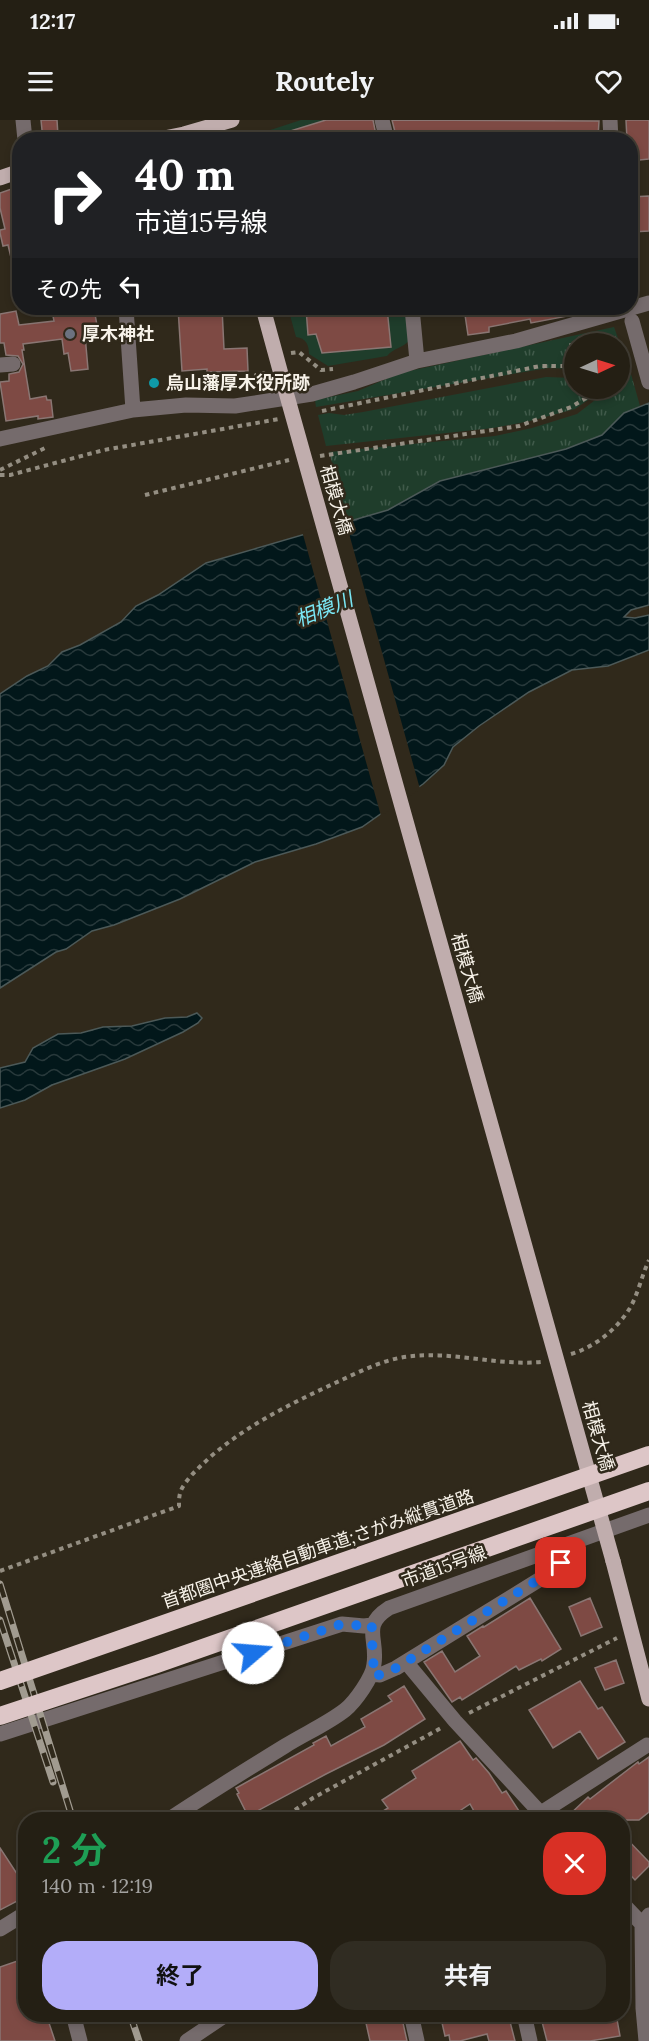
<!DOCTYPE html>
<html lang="ja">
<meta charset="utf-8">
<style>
:root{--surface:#241f14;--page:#302c22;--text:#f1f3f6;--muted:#a3a2a0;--line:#413d34;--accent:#b3adf9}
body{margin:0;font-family:Lora,"Noto Sans JP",serif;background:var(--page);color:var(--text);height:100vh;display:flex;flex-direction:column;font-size:22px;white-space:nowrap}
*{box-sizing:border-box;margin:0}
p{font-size:20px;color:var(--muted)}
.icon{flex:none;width:33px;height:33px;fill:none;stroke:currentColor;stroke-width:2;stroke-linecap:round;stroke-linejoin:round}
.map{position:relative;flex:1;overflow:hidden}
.sheet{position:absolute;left:18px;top:1692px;width:612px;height:210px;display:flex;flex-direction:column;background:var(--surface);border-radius:24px;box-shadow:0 3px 9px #0003,0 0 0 2px var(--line)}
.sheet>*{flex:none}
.guide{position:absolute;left:12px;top:12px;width:626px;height:183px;border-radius:24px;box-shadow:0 3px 9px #0003,0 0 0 2px var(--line);background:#202124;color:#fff;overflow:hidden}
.needle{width:39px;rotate:86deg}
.fabs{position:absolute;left:564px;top:213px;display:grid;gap:12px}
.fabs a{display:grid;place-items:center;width:66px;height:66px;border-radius:50%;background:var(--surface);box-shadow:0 3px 9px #0003,0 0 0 2px var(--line);font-size:30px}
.pin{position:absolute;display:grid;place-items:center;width:51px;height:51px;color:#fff;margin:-26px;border-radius:12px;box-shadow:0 3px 9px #0006}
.me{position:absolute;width:66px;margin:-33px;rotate:72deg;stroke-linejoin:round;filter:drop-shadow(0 0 4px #0008)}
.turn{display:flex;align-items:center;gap:21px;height:126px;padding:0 24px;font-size:27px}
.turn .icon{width:78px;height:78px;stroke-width:2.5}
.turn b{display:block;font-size:42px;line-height:51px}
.then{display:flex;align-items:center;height:57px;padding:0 24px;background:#0003;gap:12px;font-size:22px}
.round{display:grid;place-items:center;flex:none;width:63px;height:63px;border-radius:24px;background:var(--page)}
.headline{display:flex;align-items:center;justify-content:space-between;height:102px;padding:0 24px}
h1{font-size:36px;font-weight:700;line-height:45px;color:#1e9e55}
.action{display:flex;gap:12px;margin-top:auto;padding:12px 24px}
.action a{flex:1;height:69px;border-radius:24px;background:var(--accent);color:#111;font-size:24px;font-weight:700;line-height:69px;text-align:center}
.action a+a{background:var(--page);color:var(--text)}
.status{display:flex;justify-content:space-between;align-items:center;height:42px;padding:0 30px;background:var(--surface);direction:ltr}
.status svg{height:16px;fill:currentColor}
header{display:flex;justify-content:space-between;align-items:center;height:78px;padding:0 24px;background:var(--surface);font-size:27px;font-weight:700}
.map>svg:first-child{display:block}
.grass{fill:url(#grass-tufts)}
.garden{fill:#1f3d2b}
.water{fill:url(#water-waves);stroke:#4c5958;stroke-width:1.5}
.pier{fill:#30291b}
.building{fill:#7e4a44;stroke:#8a7673;stroke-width:1.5}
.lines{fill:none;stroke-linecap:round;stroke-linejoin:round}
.path{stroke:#948e82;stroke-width:4;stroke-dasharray:4.5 4.5;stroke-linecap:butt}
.minor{stroke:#756b6c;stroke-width:15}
.major{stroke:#c0adad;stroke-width:15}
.rail-casing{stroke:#a19b90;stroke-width:7}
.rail{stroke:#30291b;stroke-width:4.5;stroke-dasharray:14;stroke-linecap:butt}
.minor-bridge{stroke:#756b6c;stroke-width:15}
.major-bridge{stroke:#c0adad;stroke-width:15}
.highway-bridge{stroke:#ddc6c7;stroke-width:18}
.route{stroke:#1a73e8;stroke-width:10;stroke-dasharray:0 18}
.worship-dot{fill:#6b7280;stroke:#30291b;stroke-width:2}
.culture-dot{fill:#0f9aa8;stroke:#30291b;stroke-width:2}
.labels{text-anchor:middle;stroke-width:5;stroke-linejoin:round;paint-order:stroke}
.poi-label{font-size:18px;font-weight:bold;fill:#f7f2e9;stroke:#30291b;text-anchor:start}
.street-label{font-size:18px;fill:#f7f2e9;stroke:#30291b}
.water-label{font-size:20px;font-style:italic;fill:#7ae7f5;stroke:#30291b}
</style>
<div class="status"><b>12:17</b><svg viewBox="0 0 49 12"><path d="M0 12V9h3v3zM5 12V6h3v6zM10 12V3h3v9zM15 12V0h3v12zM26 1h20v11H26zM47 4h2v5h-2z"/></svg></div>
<header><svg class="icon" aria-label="menu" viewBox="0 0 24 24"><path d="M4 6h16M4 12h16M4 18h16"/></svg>Routely<svg class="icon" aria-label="heart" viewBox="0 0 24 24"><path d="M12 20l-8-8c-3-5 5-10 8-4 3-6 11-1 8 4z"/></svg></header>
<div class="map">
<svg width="649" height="1921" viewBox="0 0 649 1921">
<defs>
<pattern id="grass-tufts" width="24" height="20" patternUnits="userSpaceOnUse" patternTransform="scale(1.5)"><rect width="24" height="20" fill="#1f3d2b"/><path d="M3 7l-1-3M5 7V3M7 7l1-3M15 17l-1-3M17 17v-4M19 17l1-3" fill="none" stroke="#405a4a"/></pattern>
<pattern id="water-waves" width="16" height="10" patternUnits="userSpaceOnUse" patternTransform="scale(1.5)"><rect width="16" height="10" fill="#02171a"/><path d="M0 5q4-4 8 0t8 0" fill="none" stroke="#28393b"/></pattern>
</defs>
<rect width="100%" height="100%" fill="#30291b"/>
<path class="grass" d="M614,207L627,244L620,246V224H574V249L548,248L316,287L315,280L358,271L400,253Z
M631,254L640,286L624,293L602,315L566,329L440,361L388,390L348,401L329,332L495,316L532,308L577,294L599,277L601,269L620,268V257Z
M546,257L574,258V268L593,269L588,280L575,289L530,301L493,308L326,326L318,295L329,293L344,295L363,292Z"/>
<path class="garden" d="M301,0H372L378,19L255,20L258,14Z
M288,188H405L409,221C402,228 394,228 387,236L328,246L309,234C309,225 306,218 296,217Z"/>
<path class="water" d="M649,283V485L631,490L624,497L635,498L649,495V530L608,546L572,550L529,572L479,606L453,627L444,645L423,664L362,707L316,724L255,742L180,779L114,805L92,811L66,829L56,832L0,868V574L27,556L48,546L62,532L80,525L121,502L136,486L158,475L206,443L388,390L440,361L566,329L602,315L624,293Z
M197,893L202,898L198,903L183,912L125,939L52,965L25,980L0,988V948L25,942L33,928L58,914L81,913L103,907L132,906L165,898L187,897Z"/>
<path class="pier" d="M345,399L420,669L381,696L302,411Z"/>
<path class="building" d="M41,0H57L58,16L43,20Z
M326,0H373L377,20H274V16Z
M392,0L599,1L598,18L467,20L466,15L447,20L445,12L419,20H397Z
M626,0H649V39L630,41V20H627Z
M20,66V146H13L8,125L3,126L0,113V110L5,109L0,88V73Z
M649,76V111L632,112L630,77Z
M60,188H86L87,195L95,194L98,211L85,215L88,249L71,251L68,233L64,234L62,219L23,224L24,230H22L30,279L46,276L47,280H51L53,297L38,299V296L6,301L0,262L9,261V254L19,252L23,244L18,236L6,235L4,223H0V194L16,191L19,205L54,201L52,191L60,190Z
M178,188H222L224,229L247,228L248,251L207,252V249L182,251Z
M306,188H387L391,227L322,233L316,214L308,215Z
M464,188H572L573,195L531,203L530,199L489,207V212L468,215Z
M530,1478L561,1529L542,1541L541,1539L519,1550L516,1546L462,1580L460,1577L452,1582L424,1542L442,1531L455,1552L480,1536L467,1516L483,1506L484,1507Z
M590,1478L602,1507L581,1516L569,1487Z
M616,1540L624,1563L605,1570L595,1548Z
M580,1561L598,1589L602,1587L625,1622L598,1639L580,1611L553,1628L529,1590Z
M404,1566L425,1599L384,1625L326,1654L248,1696L237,1674L239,1673L236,1668L314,1625L313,1623L326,1616L331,1626L365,1607L361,1599L392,1581L388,1576Z
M460,1621L473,1640L476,1638L489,1653L502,1673L506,1671L521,1694L514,1700H479L470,1684L446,1700H369L388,1688L382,1680L416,1658L412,1651Z
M649,1637V1692L639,1700H564L588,1677L590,1679L634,1645L638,1642L639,1644Z
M622,1714L649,1742V1746L635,1760L622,1746Z
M0,1728L25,1766L18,1770L23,1778L0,1790Z
M26,1838V1894H46L55,1921H0V1847Z
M364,1894H401L407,1921H370Z
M440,1894H508L515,1921H489L487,1914L460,1921H450L449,1915L445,1916Z
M540,1894H616L620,1916L590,1921H547Z"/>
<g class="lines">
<path class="path" d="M571,223L574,237
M291,233L299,232L321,250L333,249
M620,243L628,242
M620,258L630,250
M254,268L256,255L265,253
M322,291L540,246H574
M320,336L519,306L571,287L603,268
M0,350L47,327
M0,355H10L104,330L279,299
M145,375L289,340
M571,1234C595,1227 617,1209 630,1188C638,1174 642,1155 649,1140
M0,1451L179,1386C179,1378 179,1372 184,1365C191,1354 200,1347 209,1338C247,1305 290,1284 335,1263C357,1253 380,1241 404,1237C450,1230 495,1246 541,1242
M469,1593L617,1518
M280,1700L313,1678L441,1608"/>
<path class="minor" d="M23,0L25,20
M382,0L387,20
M610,0L611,20
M126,188L133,290
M412,188L417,241
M0,245L13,244
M0,319L133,290L186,285L235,286L312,274L354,262L417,241L516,221L649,183
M406,1542L455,1601L547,1700
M372,1554L380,1555L396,1548L555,1450L561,1443
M0,1614L342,1504L364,1506L372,1505
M168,1700C207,1674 246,1650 285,1626C304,1614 327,1604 345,1590C355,1582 373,1557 374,1544C378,1518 361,1506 389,1488L649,1395
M530,1700L647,1625
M622,1783L642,1804
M0,1809L26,1793
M73,1894L80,1921
M411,1894L417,1921
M524,1894L530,1921
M187,1921L227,1894
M646,1921L643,1888L642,1804L649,1795"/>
<path class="major" d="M154,20L184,14L232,0
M0,58L20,51
M263,188L284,265
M613,1441L649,1579"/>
<defs>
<path id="rail" d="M0,1464L73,1700
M0,1500L53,1662
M130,1894L139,1921"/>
</defs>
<use href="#rail" class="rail-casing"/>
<use href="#rail" class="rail"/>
<path class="minor-bridge" d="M632,201L649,262"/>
<path class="major-bridge" d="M284,265L613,1441"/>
<path class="highway-bridge" d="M0,1561L649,1335
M0,1596L157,1544L649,1371"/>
</g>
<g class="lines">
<path class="route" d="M253,1533L342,1504L364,1506L372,1505C370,1522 376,1537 372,1554L380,1555L396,1548L536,1461L555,1450L561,1443"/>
</g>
<circle class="worship-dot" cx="70" cy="214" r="6"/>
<circle class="culture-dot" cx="154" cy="263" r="6"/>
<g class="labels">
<g class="poi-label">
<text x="82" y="220">厚木神社</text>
<text x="166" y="269">烏山藩厚木役所跡</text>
</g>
<g class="street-label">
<text transform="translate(336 380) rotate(74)" y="6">相模大橋</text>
<text transform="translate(467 848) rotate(74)" y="6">相模大橋</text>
<text transform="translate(598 1316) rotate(74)" y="6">相模大橋</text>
<text transform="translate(318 1429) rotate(-19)" y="6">首都圏中央連絡自動車道;さがみ縦貫道路</text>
<text transform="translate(444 1447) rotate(-20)" y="6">市道15号線</text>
</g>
<g class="water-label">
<text transform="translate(324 489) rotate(-22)" y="7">相模川</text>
</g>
</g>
</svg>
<div class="fabs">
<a><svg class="needle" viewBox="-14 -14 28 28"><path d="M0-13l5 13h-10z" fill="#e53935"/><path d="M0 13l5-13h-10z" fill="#a3a2a0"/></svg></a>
</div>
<div class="pin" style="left:561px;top:1443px;background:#d93025"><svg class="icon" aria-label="arrive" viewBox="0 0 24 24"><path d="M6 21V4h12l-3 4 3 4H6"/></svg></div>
<svg class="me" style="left:253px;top:1533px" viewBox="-20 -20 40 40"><circle r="19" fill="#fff"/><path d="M0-13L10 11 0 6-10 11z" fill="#1a73e8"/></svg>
<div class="guide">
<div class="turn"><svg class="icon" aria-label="right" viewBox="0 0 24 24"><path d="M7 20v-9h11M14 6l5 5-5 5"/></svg><div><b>40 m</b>市道15号線</div></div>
<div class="then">その先<svg class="icon" aria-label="left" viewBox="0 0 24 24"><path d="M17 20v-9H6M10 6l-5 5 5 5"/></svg></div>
</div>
<section class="sheet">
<div class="headline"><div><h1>2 分</h1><p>140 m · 12:19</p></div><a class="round" style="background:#d93025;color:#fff"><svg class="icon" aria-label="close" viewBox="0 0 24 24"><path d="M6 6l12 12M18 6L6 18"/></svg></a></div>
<div class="action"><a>終了</a><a>共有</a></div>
</section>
</div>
